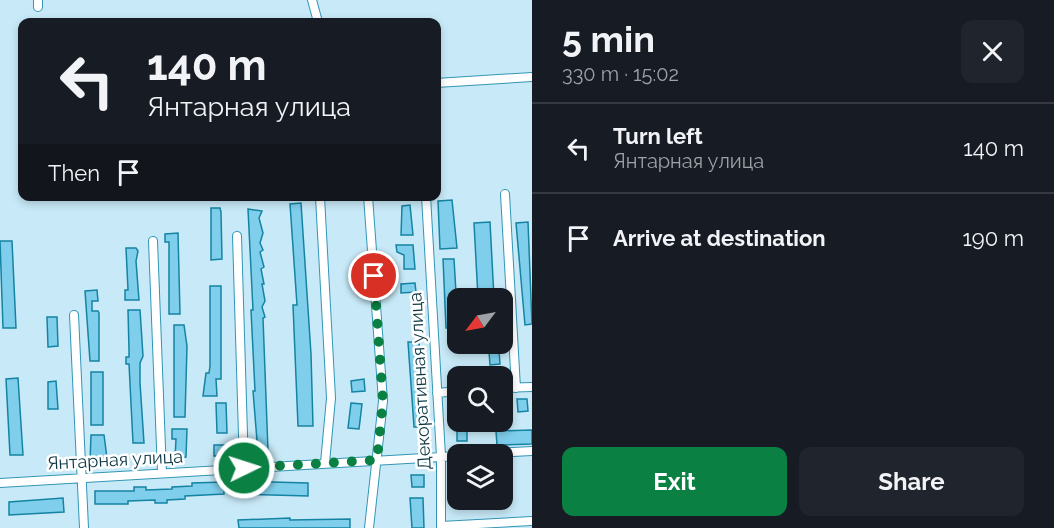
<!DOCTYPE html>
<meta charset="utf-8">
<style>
:root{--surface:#171b24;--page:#20242c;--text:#f1f3f6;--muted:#9ea1a6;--line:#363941;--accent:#0b8043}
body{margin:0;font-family:Raleway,sans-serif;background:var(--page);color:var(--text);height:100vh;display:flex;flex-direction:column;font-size:22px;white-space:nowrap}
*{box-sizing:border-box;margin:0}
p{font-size:20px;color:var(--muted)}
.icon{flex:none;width:33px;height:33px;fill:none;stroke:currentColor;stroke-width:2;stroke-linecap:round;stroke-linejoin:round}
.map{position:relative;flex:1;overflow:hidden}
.panel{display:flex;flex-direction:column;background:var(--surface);width:522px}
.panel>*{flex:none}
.banner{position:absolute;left:18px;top:18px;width:423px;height:183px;border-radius:12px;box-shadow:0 3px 9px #0003;background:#171b24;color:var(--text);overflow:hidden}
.needle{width:39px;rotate:238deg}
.fabs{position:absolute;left:447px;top:288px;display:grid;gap:12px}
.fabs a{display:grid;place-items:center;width:66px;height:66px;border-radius:12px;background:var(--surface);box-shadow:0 3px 9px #0003;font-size:30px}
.pin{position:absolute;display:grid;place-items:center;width:51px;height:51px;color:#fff;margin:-26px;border:3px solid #fff;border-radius:50%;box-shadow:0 2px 6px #0007}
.me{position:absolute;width:66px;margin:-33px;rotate:86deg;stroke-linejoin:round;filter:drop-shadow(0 0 4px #0008)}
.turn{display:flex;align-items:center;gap:21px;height:126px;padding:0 30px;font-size:27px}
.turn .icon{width:78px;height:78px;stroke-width:2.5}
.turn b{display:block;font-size:42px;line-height:51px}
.then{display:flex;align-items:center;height:57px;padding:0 30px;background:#0003;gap:12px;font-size:22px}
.round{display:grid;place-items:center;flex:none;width:63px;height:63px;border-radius:12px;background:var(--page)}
.headline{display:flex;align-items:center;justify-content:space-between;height:102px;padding:0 30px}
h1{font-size:36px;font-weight:700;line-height:45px}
.action{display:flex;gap:12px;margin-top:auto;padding:12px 30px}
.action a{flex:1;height:69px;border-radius:12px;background:var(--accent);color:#fff;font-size:24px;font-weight:700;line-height:69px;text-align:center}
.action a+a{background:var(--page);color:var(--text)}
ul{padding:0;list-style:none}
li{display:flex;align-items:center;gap:18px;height:90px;padding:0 30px;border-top:2px solid var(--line)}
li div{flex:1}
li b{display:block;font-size:22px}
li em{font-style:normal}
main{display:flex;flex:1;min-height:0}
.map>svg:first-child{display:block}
.building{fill:#7fcfec;stroke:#1583a2;stroke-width:1.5}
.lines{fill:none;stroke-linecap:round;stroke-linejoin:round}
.minor-casing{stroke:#3296b6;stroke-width:10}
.minor{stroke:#fff;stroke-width:8}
.route{stroke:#0b8043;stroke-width:10;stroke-dasharray:0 18}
.labels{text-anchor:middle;stroke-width:5;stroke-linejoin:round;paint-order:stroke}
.street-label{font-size:18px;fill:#0d3744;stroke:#fff}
</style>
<main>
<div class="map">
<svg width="532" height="528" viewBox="0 0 532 528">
<rect width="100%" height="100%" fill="#c8eaf8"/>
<path class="building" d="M452,200L457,248L440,249L438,201Z
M301,203L311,354L313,426H298L293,305H297L290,204Z
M410,205L413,235H401L402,206Z
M211,208H220L221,212L222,259L211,260Z
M248,209L262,211L259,218L263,233L260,243L263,250L260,252L264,267L261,269L264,284H262L265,301L262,307L265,317L263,318L268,451H257L255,448L257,441L253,391H255L251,310H253Z
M490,222L494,298H478L474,223Z
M528,222L532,324L525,325L516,223Z
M178,233L180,314H169V242H165V234Z
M0,241H12L16,328H3Z
M396,245H413L415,269H404V255L397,252Z
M126,248H136L138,251L136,261L139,300H125V290H128Z
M443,259H454L458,327L446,328Z
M415,283L416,292L401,293V284Z
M210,286H221V379H216L217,396H203L206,373H209L210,366Z
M97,290L98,301H92V311H98L99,313V361H90L85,291Z
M128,310H140L143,356L140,363V383L144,443H133L129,364H126V357H129V350Z
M47,317H57L58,346L48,347Z
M174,325H184L187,346L185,417H174Z
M408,342H419L424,427H414Z
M499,351L500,364L490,365L489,352Z
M91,372H103V425H91Z
M18,378L23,455H10L6,379Z
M364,379L365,391L352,392L351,381Z
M56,381L58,409H48V382Z
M517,399H527L528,411L518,412Z
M216,403H226L227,433H217Z
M351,403L362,404L359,429L348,428Z
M172,429H187L186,457L175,458L176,439H172Z
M457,429H467V441H457Z
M532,430V444L497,445L496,431Z
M91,435H104L107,458H104V462H90Z
M214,445H228V456H214Z
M411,475H424V487H412Z
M234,481L308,483V496L235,494Z
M224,482V494L185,496V499L167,500V503H155V500L128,501V504H95V491H134V487H146V490L172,489V487L192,486V483Z
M63,498L64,512L9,515V502Z
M410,498H423L424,528H412Z
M290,518V520L350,519V528H239L238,520Z"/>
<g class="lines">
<defs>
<path id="minor" d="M38,0V7
M312,0L318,22
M436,83L532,77
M505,194L516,388
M368,196L383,401L369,528
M426,196L441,456V528
M320,197L331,398L325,463
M237,236L244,468
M153,241L162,473
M74,315L84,528
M502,388L532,387
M437,393L458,391
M474,454L532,451
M0,483L458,456
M441,526L532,521"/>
</defs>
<use href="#minor" class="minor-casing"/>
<use href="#minor" class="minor"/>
</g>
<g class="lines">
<path class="route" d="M244,468L377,460L383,401L374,276"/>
</g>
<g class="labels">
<g class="street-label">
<text transform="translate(420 381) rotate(-93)" y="6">Декоративная улица</text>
<text transform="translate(115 460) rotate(-3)" y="6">Янтарная улица</text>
</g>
</g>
</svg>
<div class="fabs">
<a><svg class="needle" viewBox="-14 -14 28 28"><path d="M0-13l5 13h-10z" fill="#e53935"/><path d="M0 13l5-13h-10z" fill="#9ea1a6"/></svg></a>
<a><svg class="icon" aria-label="search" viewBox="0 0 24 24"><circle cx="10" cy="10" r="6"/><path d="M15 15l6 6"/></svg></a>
<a><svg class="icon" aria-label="layers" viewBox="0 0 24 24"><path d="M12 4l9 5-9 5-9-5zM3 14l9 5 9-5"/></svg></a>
</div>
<div class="pin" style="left:374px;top:276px;background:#d93025"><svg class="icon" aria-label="arrive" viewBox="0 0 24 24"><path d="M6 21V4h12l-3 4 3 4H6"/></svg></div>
<svg class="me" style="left:244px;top:468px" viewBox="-20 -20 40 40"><circle r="17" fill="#0b8043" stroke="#fff" stroke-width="3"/><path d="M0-11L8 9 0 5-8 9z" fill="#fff"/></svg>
<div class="banner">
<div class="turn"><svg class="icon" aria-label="left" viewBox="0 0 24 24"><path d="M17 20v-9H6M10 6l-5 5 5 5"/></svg><div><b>140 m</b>Янтарная улица</div></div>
<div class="then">Then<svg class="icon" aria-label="arrive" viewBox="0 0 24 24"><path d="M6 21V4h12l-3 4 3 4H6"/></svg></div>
</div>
</div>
<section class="panel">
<div class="headline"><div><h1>5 min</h1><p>330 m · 15:02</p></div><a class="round"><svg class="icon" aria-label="close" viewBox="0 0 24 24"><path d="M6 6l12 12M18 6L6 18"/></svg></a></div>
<ul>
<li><svg class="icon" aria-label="left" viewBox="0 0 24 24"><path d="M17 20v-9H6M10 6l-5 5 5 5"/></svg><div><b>Turn left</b><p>Янтарная улица</p></div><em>140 m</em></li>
<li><svg class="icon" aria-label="arrive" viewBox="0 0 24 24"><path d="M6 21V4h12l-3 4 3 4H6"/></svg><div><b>Arrive at destination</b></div><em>190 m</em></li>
</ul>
<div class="action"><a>Exit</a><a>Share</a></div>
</section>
</main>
